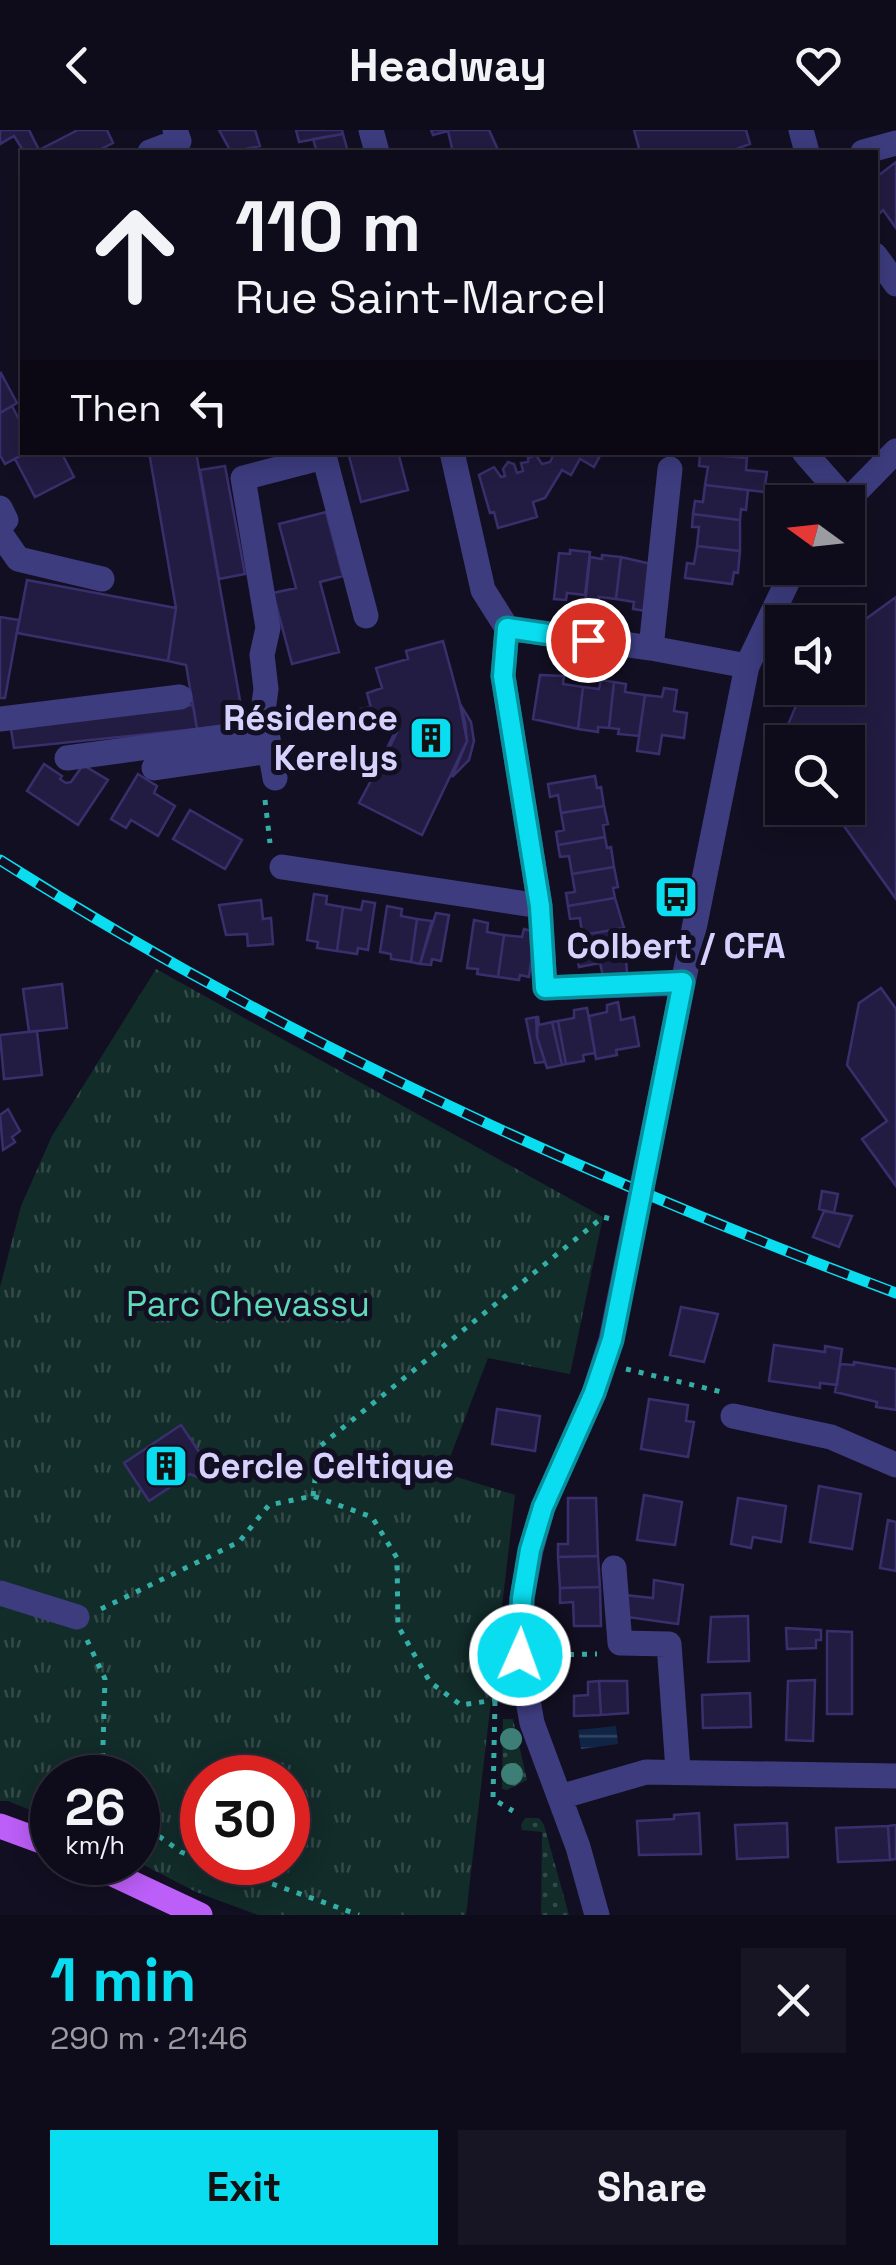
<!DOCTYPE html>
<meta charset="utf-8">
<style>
:root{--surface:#0e0b1a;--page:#171423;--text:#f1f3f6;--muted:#9b9ba2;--line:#2e2b39;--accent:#0addf0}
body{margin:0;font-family:"Space Grotesk",sans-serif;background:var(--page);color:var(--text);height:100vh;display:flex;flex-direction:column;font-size:38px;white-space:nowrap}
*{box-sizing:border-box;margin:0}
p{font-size:32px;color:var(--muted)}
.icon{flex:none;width:55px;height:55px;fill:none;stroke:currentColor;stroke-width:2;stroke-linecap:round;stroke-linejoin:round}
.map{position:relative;height:1785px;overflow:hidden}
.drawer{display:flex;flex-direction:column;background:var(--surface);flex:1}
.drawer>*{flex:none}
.top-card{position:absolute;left:20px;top:20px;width:858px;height:305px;border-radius:0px;box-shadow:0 5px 25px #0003,0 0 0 2px var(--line);background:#0e0b1a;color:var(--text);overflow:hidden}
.needle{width:65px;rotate:285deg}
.fabs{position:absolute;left:765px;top:355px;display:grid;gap:20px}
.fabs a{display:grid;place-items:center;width:100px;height:100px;border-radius:0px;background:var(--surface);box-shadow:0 5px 25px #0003,0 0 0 2px var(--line);font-size:50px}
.speed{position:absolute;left:30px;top:1625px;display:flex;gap:20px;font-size:50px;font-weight:700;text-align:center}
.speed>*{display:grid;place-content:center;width:130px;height:130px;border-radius:50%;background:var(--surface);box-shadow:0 5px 25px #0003,0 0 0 2px var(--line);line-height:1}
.speed small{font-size:25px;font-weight:400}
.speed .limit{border:15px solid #d22;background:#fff;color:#111}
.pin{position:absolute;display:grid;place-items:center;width:85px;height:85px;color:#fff;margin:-42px;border:5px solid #fff;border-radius:50%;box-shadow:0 2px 10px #0007}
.me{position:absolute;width:110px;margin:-55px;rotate:2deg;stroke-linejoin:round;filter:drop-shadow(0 0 8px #0008)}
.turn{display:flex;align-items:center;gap:35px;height:210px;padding:0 50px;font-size:45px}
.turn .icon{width:130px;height:130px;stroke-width:2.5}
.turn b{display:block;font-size:70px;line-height:85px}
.then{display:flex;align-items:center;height:95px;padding:0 50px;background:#0003;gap:20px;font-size:38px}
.round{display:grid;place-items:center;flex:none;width:105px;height:105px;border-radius:0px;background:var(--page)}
.overview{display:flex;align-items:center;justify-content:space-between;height:170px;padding:0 50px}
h1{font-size:60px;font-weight:700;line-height:75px;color:var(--accent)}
.primary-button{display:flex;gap:20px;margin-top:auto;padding:20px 50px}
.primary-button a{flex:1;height:115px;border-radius:0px;background:var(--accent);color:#111;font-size:40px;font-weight:700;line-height:115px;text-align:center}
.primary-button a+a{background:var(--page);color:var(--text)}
header{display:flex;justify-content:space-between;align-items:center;height:130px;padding:0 50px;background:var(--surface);font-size:45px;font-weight:700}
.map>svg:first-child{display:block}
.grass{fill:url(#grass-dots)}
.park{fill:url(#park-tufts);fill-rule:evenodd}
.water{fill:url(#water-rules)}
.building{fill:#231c42;stroke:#3a2f6d;stroke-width:2.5}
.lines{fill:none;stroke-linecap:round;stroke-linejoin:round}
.path{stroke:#34afa6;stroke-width:5;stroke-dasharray:5 8;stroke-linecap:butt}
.minor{stroke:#3d3c7f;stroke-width:25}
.major{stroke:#bc5ef8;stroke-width:25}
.rail-casing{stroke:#0addf0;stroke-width:11}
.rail{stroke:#120f22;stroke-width:8;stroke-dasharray:22;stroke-linecap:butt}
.tree{fill:#3d7f76}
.route-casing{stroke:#06909c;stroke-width:25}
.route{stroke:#0addf0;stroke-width:18}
.labels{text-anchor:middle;stroke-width:10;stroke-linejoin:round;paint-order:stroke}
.poi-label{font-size:35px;font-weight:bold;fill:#d6d2fd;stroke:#120f22;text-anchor:end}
.park-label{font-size:35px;fill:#61daba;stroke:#120f22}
</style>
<header><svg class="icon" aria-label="back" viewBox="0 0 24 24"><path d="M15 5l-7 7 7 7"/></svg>Headway<svg class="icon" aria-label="heart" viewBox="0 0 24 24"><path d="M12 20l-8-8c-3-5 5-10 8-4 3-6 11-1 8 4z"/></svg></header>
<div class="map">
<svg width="896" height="1785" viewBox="0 0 896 1785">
<defs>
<pattern id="grass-dots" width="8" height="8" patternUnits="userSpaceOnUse" patternTransform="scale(2.5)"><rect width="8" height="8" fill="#122c2a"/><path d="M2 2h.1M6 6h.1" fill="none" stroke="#344a4a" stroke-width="1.8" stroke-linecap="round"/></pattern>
<pattern id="park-tufts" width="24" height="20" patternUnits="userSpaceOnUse" patternTransform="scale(2.5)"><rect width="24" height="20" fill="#122c2a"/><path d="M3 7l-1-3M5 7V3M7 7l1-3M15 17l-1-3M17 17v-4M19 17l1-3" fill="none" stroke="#344a4a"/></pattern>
<pattern id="water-rules" width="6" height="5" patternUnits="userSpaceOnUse" patternTransform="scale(2.5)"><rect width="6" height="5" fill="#102545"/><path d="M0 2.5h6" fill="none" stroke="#324461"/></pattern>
</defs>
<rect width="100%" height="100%" fill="#120f22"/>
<path class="grass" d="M503,1589H513L527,1650L507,1660L502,1659Z
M525,1688H539L544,1695L569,1785H541L542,1702L522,1700L521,1695Z"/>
<path class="park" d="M156,839L603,1087L570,1244L488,1228L444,1343L515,1365L466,1785H258L196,1762L138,1732V1648H52V1689L8,1671H0V1157L21,1076L52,1006ZM202,1648H288V1732H202Z"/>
<path class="water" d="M616,1596L618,1614L581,1619L578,1600Z"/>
<path class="building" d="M0,0H29L39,20L24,22L14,6L0,14Z
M78,0H107L113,13L95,22H35Z
M219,0H255L260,16L231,22Z
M296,0H342L343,4L299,12Z
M431,0H489L499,22H440L452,18L448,1L433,5Z
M634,0H746L750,14L728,22H640Z
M343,4L348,22H317L313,9Z
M896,32V98L883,80L879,84L875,79V48Z
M1,243L17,273L0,283V244Z
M12,276L22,295V322H27L5,334L0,325V283Z
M27,322H61L74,347L35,367L15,329Z
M149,322H196L244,593L197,599L186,535L168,531L176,478Z
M348,322H398L408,360L361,372Z
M555,322H602L594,337L580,329L571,345L562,340L545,368L533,372L537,387L498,398L494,382L490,383L479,345L494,337L501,347L505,346L503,339L508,332L514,334L517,343L523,341L521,333L528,332V328L536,325L542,334L550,332Z
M700,324L747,328L746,340L767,342L764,362L705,355L708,337L699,336Z
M225,336L245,444L219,449L200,340Z
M705,355L748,360L746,380L741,379L740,390L693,384L695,371L703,372Z
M326,382L343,446L320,452L339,522L292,534L273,463L296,458L279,394Z
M693,384L740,390V421L697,416L699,397H692Z
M697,416L740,421L738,443L734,442L732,454L685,448L687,433L694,434Z
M570,420L590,422L585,465L567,463L566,470L554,469L559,423L570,424Z
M602,425L621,427L616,469L599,467L598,475L585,474L590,427L602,429Z
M621,427L651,434L646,481L633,479L634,472L616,469Z
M27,450L176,478L168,531L17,503Z
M896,467V769L831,678H848V612H785L782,609L798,571L816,558H848V502Z
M0,487L19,490L5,568H0Z
M443,511L465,592L467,611L422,705L359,673L397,602L393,588L375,593L367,563L382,558L376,538L408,529L406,521Z
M540,545L564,546L563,554L583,557L578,599L533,589Z
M601,550L614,552L609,598L598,597V602L578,599L583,557L599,559Z
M614,552L626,554L625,562L645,565L639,606L618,604L619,599L609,598Z
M664,558L677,560L674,581L687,583L684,608L662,605L659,624L637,621L645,565L662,567Z
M460,574L471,592L474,611L469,630L452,647L467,611Z
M193,575L197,599L14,618L11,599Z
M370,577L375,593L365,595L361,579Z
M391,588L397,602L374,649L372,648L395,602Z
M44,634L62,646L60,649L66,653L71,652L83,635L108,650L78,695L27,661Z
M138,644L157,656L154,663L175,676L158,706L131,690L126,698L111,689Z
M595,646L597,658L601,657L604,676L561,683L558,665L550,667L548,654Z
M604,676L608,694L603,695L605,707L558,715L556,702L564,700L561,683Z
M190,680L242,710L225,739L173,709Z
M605,707L607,718L611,717L614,737L572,744L569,726L560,727L558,715Z
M614,737L618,757L613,758L615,768L568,776L566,763L575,762L572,744Z
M314,764L327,766L326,774L343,777L337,821L317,818L318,812L307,810Z
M615,768L624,798L582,805L580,788L570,789L568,776Z
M261,770L263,789L271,788L273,814L248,816L247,804L226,805L219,775Z
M363,771L375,773L368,820L358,818L357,824L337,821L343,777L361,780Z
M387,776L402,779L401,786L417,789L411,832L391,829V824L380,822Z
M436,783L449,785L441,831L432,829L431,835L420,834Z
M417,789L432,791L420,834L411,832Z
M474,790L488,793L487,802L504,805L498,847L477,844L478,839L467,838Z
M624,798L627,843L603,846L600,833L579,837L576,825L585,823L582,805Z
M524,799L535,802L529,847L520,845L519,850L498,847L504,805L522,807Z
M62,854L67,898L29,902L23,859Z
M881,858L896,879V1056L862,1009L887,991L847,935L859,873Z
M618,872L621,890L634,887L639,916L616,920L617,925L596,929L589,886L607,882V875Z
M587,878L595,923L583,925L584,931L566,934L558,891L574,888V880Z
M538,886L539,895L552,892L562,935L547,938L537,907Z
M536,887L537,907L545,932L535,933L526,889Z
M558,891L566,934L562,935L552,892Z
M37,901L42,945L4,949L0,905Z
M8,979L20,1001L12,1007L15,1012L3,1020L0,985Z
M822,1061L838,1064L834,1083L819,1079Z
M824,1081L852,1086L839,1117L813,1107Z
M681,1177L718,1184L704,1232L670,1225Z
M774,1215L825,1222V1216L842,1219L837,1255L820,1253V1258L769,1251Z
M854,1232L896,1239V1280L876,1277L877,1272L835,1262L840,1234L854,1235Z
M649,1269L688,1275L686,1291L694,1292L688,1327L641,1319Z
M497,1279L540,1286L535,1321L492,1314Z
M181,1295L206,1332L207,1339L197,1347L190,1344L149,1371L124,1333Z
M819,1356L861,1364L852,1419L810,1412Z
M644,1365L682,1372L675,1415L637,1410Z
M568,1368H596L598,1426L558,1427V1414H568Z
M738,1368L786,1376L781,1412L753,1407L751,1418L731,1414Z
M888,1390L896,1392V1441L880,1438Z
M598,1426L600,1457L560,1458L558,1427Z
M654,1450L683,1455L678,1494L627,1487L624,1465L653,1468Z
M600,1457L601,1496H574L573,1472L560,1473V1458Z
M748,1486L749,1531L708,1532L711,1487Z
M786,1498L821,1500V1510H816V1518L787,1519Z
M827,1501L852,1502V1584H827Z
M815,1550L813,1611L786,1610L788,1551Z
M599,1551L601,1585L574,1586V1566L588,1565V1552Z
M599,1551H627L628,1583L601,1585Z
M750,1563L751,1597L703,1598L702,1565Z
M699,1683L701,1724L639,1725L637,1691L674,1689V1685Z
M787,1693L788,1727L737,1729L735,1695Z
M896,1695V1729L890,1730L888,1696Z
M888,1696L890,1730L838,1732L836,1698Z"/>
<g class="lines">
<path class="path" d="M265,670L270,713
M626,1239L722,1262
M313,1366L319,1317L603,1087L611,1089
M101,1479L239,1412L269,1375L313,1366L372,1387L397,1428L398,1496L430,1552L461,1575L502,1569
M87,1510L105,1549L102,1648
M543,1525L597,1524
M495,1571L493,1669L513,1681
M138,1691L181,1722L202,1729
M211,1732L359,1785"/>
<path class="minor" d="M371,0L377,22
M801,0L807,22
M150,22L179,11L175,0
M863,22L896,13
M875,125L896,154
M323,322L366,486
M452,322L483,460L507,498L651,518L747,536
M804,322L847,371
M846,372L896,321
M0,378L6,390L0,395
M0,403L18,429L102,449
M507,498L503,546L540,776L545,858L683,853
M651,518L670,339
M0,589L180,567
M67,628L267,601
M154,638L270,621
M275,648L263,581L266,559L262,525L268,498L243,348L324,327
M282,737L540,776
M733,1286L831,1307L896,1335
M614,1438L620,1513L669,1514L678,1640
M0,1463L77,1487
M560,1667L646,1642L896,1646
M597,1785L578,1717L532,1593L520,1525L522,1468L531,1420L543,1377L594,1263L611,1210L747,536L794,438"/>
<path class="major" d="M0,1696L52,1715
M87,1732L200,1785"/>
<defs>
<path id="rail" d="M0,730C280,908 585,1047 896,1163"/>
</defs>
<use href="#rail" class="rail-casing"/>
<use href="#rail" class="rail"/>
</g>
<g class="tree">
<circle cx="511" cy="1609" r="11"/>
<circle cx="512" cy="1644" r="11"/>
</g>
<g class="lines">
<defs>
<path id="route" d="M520,1525L522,1468L530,1420L543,1377L594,1263L612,1210L683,852L545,858L540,776L503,546L507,498L588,510"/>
</defs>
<use href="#route" class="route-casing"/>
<use href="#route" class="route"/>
</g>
<defs>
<symbol id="building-square" viewBox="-11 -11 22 22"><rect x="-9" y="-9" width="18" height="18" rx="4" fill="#0addf0" stroke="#120f22"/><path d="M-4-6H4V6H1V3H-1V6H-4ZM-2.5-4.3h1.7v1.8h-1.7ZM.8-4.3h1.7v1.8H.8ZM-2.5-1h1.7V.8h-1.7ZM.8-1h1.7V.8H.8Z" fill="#111"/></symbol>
<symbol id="bus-square" viewBox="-11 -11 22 22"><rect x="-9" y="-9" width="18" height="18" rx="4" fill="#0addf0" stroke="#120f22"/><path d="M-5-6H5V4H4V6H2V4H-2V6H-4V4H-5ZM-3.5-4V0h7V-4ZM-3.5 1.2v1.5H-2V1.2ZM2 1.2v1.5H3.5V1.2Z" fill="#111"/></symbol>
</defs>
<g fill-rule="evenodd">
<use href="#building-square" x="406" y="583" width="50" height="50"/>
<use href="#bus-square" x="651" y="742" width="50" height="50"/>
<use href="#building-square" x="141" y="1311" width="50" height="50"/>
</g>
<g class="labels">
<g class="poi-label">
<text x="398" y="600">Résidence<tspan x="398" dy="40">Kerelys</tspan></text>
<text x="676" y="828" text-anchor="middle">Colbert / CFA</text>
<text x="198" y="1348" text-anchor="start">Cercle Celtique</text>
</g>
<g class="park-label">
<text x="248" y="1186">Parc Chevassu</text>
</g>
</g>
</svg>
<div class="fabs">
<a><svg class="needle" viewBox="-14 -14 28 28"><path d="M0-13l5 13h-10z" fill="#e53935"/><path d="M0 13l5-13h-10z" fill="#9b9ba2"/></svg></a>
<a><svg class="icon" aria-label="sound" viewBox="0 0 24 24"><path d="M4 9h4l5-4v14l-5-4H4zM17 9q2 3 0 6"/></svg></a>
<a><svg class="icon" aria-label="search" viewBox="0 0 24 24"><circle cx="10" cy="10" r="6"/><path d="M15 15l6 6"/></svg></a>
</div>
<div class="speed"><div>26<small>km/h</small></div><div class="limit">30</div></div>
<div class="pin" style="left:588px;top:510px;background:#d93025"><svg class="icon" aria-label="arrive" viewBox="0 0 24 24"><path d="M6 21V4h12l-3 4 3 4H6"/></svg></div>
<svg class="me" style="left:520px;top:1525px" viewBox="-20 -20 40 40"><circle r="17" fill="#0addf0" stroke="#fff" stroke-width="3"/><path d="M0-11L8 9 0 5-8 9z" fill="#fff"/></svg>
<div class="top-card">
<div class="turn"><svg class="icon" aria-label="ahead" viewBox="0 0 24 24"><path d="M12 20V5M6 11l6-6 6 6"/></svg><div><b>110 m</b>Rue Saint-Marcel</div></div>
<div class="then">Then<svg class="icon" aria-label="left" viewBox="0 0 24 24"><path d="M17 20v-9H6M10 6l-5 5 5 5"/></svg></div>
</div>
</div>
<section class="drawer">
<div class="overview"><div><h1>1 min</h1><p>290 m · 21:46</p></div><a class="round"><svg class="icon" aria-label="close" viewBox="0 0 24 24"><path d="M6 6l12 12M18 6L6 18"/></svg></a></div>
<div class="primary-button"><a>Exit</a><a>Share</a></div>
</section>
